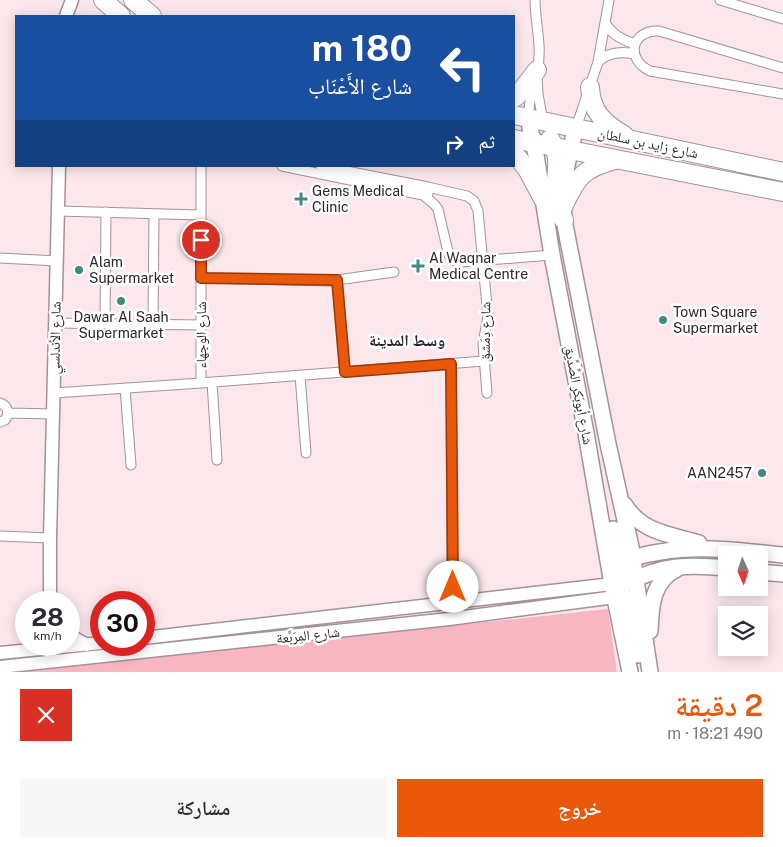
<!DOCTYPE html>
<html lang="ar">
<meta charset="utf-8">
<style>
:root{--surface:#fff;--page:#f7f7f7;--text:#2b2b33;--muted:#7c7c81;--accent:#ea580c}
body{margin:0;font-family:"Public Sans","Noto Naskh Arabic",sans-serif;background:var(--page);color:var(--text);direction:rtl;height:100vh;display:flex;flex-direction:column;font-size:19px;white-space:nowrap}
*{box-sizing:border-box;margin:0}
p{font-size:16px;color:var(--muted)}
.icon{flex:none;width:28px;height:28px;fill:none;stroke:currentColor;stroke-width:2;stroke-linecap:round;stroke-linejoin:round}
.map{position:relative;height:672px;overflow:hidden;direction:ltr}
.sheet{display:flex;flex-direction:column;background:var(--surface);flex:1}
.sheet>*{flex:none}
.top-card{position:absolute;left:15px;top:15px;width:500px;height:152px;border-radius:0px;box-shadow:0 2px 12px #0003;direction:rtl;background:#1a4fa0;color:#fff;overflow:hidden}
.needle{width:32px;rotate:177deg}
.controls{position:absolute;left:718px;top:546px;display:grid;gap:10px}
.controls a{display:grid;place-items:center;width:50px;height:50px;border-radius:0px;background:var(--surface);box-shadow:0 2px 12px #0003;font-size:25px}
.speed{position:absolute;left:15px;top:591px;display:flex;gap:10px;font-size:25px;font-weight:700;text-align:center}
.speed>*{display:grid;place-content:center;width:65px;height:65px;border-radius:50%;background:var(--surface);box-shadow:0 2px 12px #0003;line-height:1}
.speed small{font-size:12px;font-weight:400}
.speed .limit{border:8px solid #d22;background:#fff;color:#111}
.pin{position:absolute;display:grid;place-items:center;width:42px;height:42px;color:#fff;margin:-21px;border:2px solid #fff;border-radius:50%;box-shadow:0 1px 5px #0007}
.me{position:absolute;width:55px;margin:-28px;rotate:0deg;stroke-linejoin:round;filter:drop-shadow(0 0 4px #0008)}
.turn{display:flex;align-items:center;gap:18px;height:105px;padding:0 20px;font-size:22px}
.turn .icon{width:65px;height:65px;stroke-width:2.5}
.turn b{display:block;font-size:35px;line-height:42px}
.then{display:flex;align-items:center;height:48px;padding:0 20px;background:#0003;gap:10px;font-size:19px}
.round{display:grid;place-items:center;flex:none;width:52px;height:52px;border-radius:0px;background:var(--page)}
.overview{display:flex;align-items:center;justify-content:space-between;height:85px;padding:0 20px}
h1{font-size:30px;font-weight:600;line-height:38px;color:var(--accent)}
.primary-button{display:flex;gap:10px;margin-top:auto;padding:10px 20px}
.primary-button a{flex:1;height:58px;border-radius:0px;background:var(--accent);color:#fff;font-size:20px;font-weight:600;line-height:58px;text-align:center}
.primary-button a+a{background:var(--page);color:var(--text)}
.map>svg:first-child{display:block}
.green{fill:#f7b6c2}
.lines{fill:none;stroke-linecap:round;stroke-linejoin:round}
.street-casing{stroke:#a49295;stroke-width:11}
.secondary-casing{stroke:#a49295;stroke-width:15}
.primary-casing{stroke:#a49295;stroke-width:18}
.highway-casing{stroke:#a49295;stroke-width:20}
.street{stroke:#fff;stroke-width:9}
.secondary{stroke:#fff;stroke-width:12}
.primary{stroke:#fff;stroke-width:15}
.highway{stroke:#fff;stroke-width:18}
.route-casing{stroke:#983908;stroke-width:12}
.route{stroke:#ea580c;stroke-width:9}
.poi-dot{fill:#428981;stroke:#fff;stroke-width:2}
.labels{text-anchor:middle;stroke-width:5;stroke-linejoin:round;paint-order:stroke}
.street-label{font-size:14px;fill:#2c2526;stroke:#fff}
.poi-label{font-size:14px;fill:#2c2526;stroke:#fff;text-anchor:start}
.quarter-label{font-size:16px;font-weight:bold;fill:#2c2526;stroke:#fff}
</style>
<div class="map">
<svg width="783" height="672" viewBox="0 0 783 672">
<rect width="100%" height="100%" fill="#fce8ec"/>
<path class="green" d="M608,609L617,672H21Z"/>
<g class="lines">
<defs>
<path id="street" d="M535,0C535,24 543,47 537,72
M720,0L783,19
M606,24C612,35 623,40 635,44
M598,62C608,52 620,51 634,54
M783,68L659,31C631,30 625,59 650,71L783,94
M537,75L538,94L543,121
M528,118L532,84
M576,128L598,62L609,0
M201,166V383
M282,166L423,195L428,194
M321,166L428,187L467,196L474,201L478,211L487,306L488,316L483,344L487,393
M423,195L434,204L438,209L448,252C450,259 454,262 462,262L552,255
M58,211L201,215
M0,258L57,261
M201,278L330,281L394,272
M337,280L345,372
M55,323L201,325
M105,323L106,212
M153,324L154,214
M451,364L452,604
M300,375L306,453
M212,382L217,460
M125,388L131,465
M54,393L201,383L484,361
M0,403C8,406 10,413 5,420L0,422
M8,413L53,414
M0,536L50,538"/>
<path id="secondary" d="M66,16L72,0
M50,602V538L59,166
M69,635L87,645
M144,638L612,584
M0,653L101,643
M0,667L449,619L615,597"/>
<path id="primary" d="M528,118L536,155L552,255L586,433L612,584L630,672
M576,128C567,157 562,189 564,220L608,444L631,547L650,672
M624,504C642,533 669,534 699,543
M613,529L620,558L630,572
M759,572L783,574
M627,583C661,565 689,564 726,568
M650,631C651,606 652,581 677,569
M639,655L625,597L619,590L612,584C615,577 618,570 624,565C634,556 648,554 660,552C702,545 741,551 783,555"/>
<path id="highway" d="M103,0L121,16
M133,0L152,16
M590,87C591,112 605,124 624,135
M514,98L517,96L537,70
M514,115L783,172
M514,139L783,192
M550,139C569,166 542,197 564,220
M514,153L527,169L543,199
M563,207C577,177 583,168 615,160"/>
</defs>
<use href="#street" class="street-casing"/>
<use href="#secondary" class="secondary-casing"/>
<use href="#primary" class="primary-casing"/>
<use href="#highway" class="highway-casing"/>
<use href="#street" class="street"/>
<use href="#secondary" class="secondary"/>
<use href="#primary" class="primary"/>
<use href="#highway" class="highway"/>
</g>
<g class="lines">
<defs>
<path id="route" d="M201,240V278L337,280L345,372L451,364L453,587"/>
</defs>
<use href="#route" class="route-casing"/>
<use href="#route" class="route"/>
</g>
<g class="poi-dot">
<path d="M298.5 191.5h5v5h5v5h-5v5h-5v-5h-5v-5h5z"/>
<path d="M415.5 258.5h5v5h5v5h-5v5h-5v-5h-5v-5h5z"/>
<circle cx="79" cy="270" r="5"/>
<circle cx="121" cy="301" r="5"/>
<circle cx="663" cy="320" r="5"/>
<circle cx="762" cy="473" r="5"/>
</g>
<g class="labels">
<g class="street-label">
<text transform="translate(648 143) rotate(12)" y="5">شارع زايد بن سلطان</text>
<text transform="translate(485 332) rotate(-89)" y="5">شارع دِمَشق</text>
<text transform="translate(201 335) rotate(-90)" y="5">شارع الوجهاء</text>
<text transform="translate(55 338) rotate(-89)" y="5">شارع الأندلسي</text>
<text transform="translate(579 395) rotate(79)" y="5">شارع أبوبَكر الصِّدِّيق</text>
<text transform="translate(308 635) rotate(-6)" y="5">شارع المِرَبَّعة</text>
</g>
<g class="poi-label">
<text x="312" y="196">Gems Medical<tspan x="312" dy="16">Clinic</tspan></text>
<text x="429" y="263">Al Waqnar<tspan x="429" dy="16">Medical Centre</tspan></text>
<text x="89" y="267">Alam<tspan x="89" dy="16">Supermarket</tspan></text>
<text x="673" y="317">Town Square<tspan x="673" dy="16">Supermarket</tspan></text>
<text x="121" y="322" text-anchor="middle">Dawar Al Saah<tspan x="121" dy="16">Supermarket</tspan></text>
<text x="752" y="478" text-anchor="end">AAN2457</text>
</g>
<g class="quarter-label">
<text x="407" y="346">وسط المدينة</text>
</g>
</g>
</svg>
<div class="controls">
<a><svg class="needle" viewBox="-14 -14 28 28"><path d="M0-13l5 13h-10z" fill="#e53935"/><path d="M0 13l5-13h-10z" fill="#7c7c81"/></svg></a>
<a><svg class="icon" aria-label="layers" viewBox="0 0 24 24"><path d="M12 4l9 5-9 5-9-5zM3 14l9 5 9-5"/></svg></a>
</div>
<div class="speed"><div>28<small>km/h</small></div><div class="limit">30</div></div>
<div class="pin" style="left:201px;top:240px;background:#d93025"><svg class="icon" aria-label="arrive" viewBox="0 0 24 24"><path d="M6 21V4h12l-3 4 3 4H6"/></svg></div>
<svg class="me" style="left:453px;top:587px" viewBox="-20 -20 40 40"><circle r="19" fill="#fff"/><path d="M0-13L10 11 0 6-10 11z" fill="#ea580c"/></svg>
<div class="top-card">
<div class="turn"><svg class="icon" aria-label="left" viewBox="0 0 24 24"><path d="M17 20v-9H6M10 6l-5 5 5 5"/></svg><div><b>180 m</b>شارع الأَعْنَاب</div></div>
<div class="then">ثم<svg class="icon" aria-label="right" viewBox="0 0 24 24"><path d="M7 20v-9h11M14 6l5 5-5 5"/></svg></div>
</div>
</div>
<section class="sheet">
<div class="overview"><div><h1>2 دقيقة</h1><p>490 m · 18:21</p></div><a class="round" style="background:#d93025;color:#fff"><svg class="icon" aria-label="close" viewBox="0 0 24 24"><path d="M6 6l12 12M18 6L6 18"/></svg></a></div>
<div class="primary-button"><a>خروج</a><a>مشاركة</a></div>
</section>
